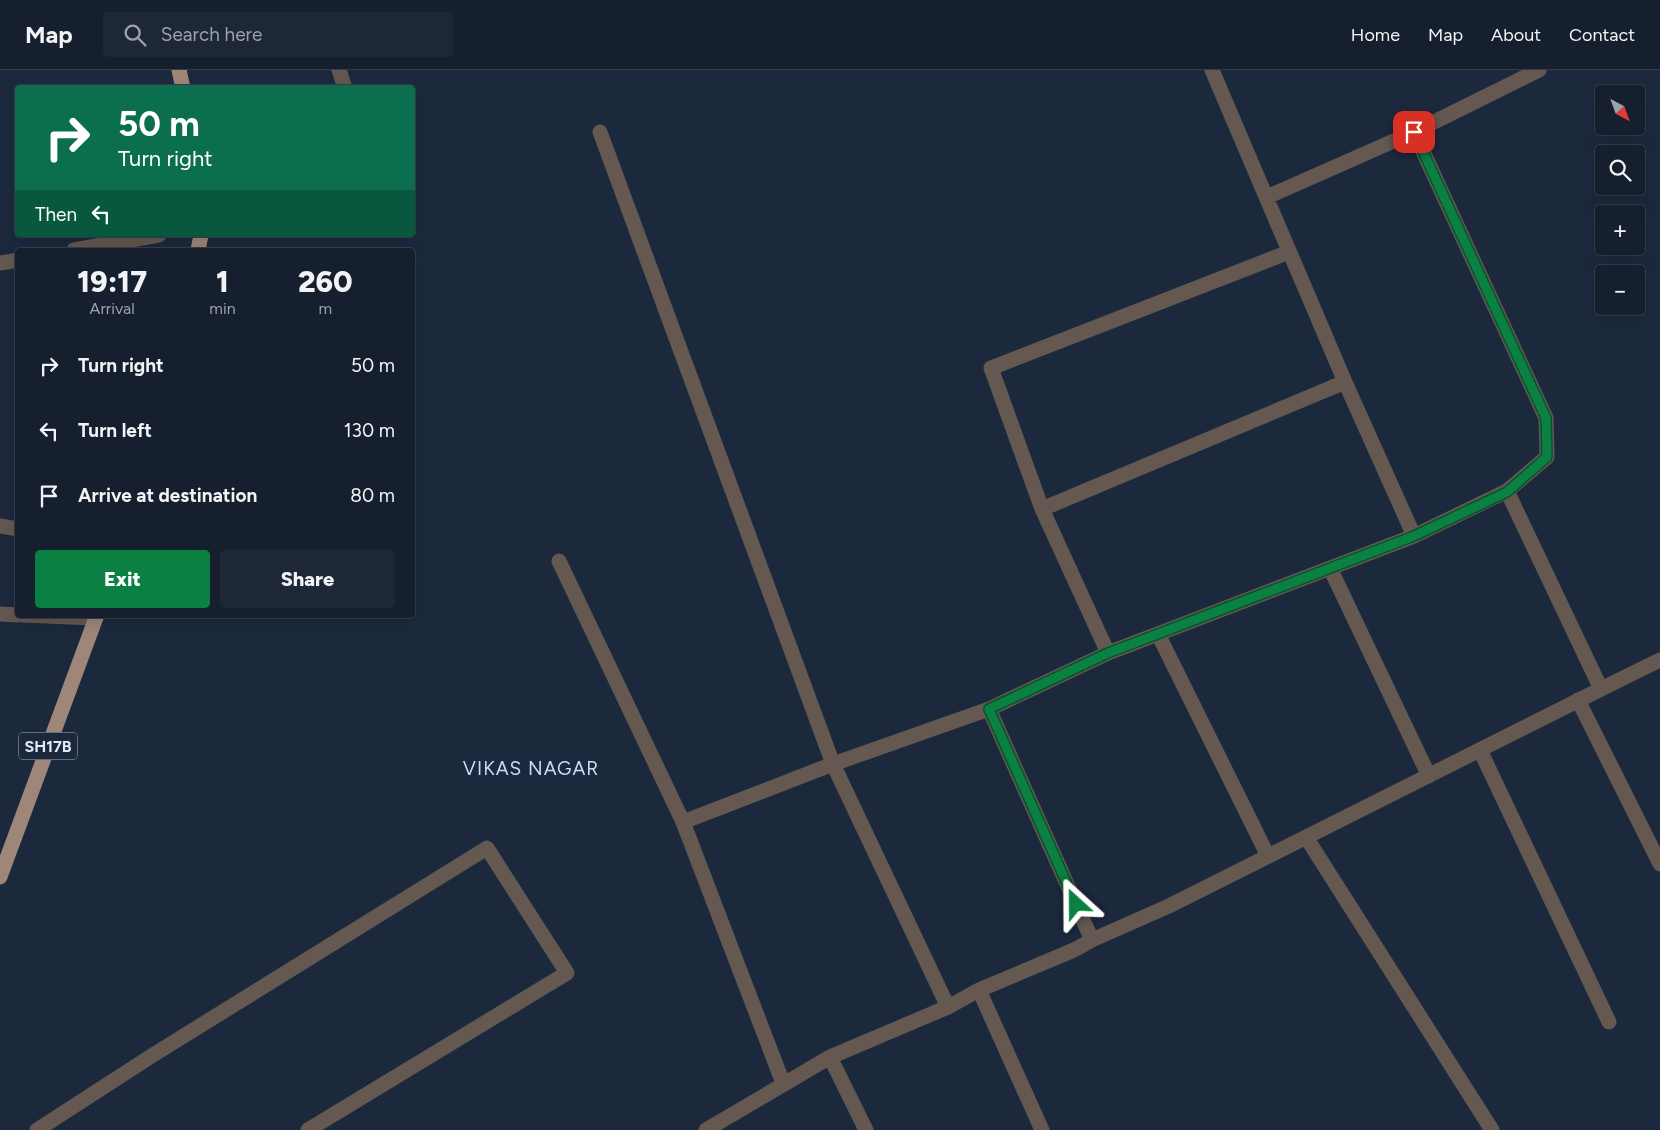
<!DOCTYPE html>
<meta charset="utf-8">
<style>
:root{--surface:#151f2e;--page:#1e2736;--text:#f1f3f6;--muted:#9da2aa;--line:#343d4a;--accent:#0b8043}
body{margin:0;font-family:Figtree,sans-serif;background:var(--page);color:var(--text);height:100vh;display:flex;flex-direction:column;font-size:19px;white-space:nowrap}
*{box-sizing:border-box;margin:0}
p{font-size:16px;color:var(--muted)}
.icon{flex:none;width:28px;height:28px;fill:none;stroke:currentColor;stroke-width:2;stroke-linecap:round;stroke-linejoin:round}
.map{position:relative;flex:1;overflow:hidden}
.sheet{position:absolute;left:15px;top:178px;width:400px;height:370px;display:flex;flex-direction:column;background:var(--surface);border-radius:5px;box-shadow:0 5px 20px #0002,0 0 0 1px var(--line)}
.sheet>*{flex:none}
.banner{position:absolute;left:15px;top:15px;width:400px;height:152px;border-radius:5px;box-shadow:0 5px 20px #0002,0 0 0 1px var(--line);background:#0b6e4f;color:#fff;overflow:hidden}
.needle{width:32px;rotate:139deg}
.buttons{position:absolute;left:1595px;top:15px;display:grid;gap:10px}
.buttons a{display:grid;place-items:center;width:50px;height:50px;border-radius:5px;background:var(--surface);box-shadow:0 5px 20px #0002,0 0 0 1px var(--line);font-size:25px}
.pin{position:absolute;display:grid;place-items:center;width:42px;height:42px;color:#fff;margin:-21px;border-radius:10px;box-shadow:0 2px 8px #0006}
.me{position:absolute;width:55px;margin:-28px;rotate:336deg;stroke-linejoin:round;filter:drop-shadow(0 0 4px #0008)}
.turn{display:flex;align-items:center;gap:18px;height:105px;padding:0 20px;font-size:22px}
.turn .icon{width:65px;height:65px;stroke-width:2.5}
.turn b{display:block;font-size:35px;line-height:42px}
.then{display:flex;align-items:center;height:48px;padding:0 20px;background:#0003;gap:10px;font-size:19px}
.eta{display:flex;justify-content:space-evenly;align-items:center;height:85px;text-align:center}
.eta b{font-size:30px;font-weight:800;line-height:35px}
.button{display:flex;gap:10px;margin-top:auto;padding:10px 20px}
.button a{flex:1;height:58px;border-radius:5px;background:var(--accent);color:#fff;font-size:20px;font-weight:800;line-height:58px;text-align:center}
.button a+a{background:var(--page);color:var(--text)}
ul{padding:0;list-style:none}
li{display:flex;align-items:center;gap:15px;height:65px;padding:0 20px}
li div{flex:1}
li b{display:block;font-size:19px}
li em{font-style:normal}
header{display:flex;align-items:center;gap:30px;box-sizing:border-box;height:70px;padding:0 25px;background:var(--surface);border-bottom:1px solid var(--line)}
header strong{font-size:24px}
nav{display:flex;gap:28px;margin-inline-start:auto;font-size:18px}
.search{width:350px;height:45px;background:var(--page);display:flex;align-items:center;gap:12px;box-sizing:border-box;padding:0 18px;border-radius:5px;color:var(--muted);font-size:19px}
.map>svg:first-child{display:block}
.lines{fill:none;stroke-linecap:round;stroke-linejoin:round}
.minor{stroke:#645851;stroke-width:15}
.major{stroke:#9e8678;stroke-width:15}
.route-casing{stroke:#07532c;stroke-width:12}
.route{stroke:#0b8043;stroke-width:9}
.labels{text-anchor:middle;stroke-width:5;stroke-linejoin:round;paint-order:stroke}
.shield{fill:#1c293d;stroke:#a6b0c0;stroke-width:1}
.shield-label{font-size:16px;font-weight:bold;fill:#e1eaf8}
.neighbourhood-label{font-size:19px;letter-spacing:1px;fill:#c9dbf6;stroke:#1c293d}
</style>
<header>
<strong>Map</strong>
<div class="search"><svg class="icon" aria-label="search" viewBox="0 0 24 24"><circle cx="10" cy="10" r="6"/><path d="M15 15l6 6"/></svg>Search here</div>
<nav><a>Home</a><a>Map</a><a>About</a><a>Contact</a></nav>
</header>
<div class="map">
<svg width="1660" height="1060" viewBox="0 0 1660 1060">
<rect width="100%" height="100%" fill="#1c293d"/>
<g class="lines">
<path class="minor" d="M339,0L345,18
M600,62L833,694L948,937
M1267,127L1414,62L1539,0
M74,180L159,165
M0,193L18,190
M1042,439L1345,312
M0,456L18,459
M1414,466L1507,421L1547,387L1546,348L1414,62
M559,491L683,752
M1330,498L1429,706
M0,544L18,545
M22,545L95,548
M1158,564L1268,786
M1108,583L1042,439L991,298L1289,182
M1601,619L1660,590
M1578,630L1660,794
M1480,680L1609,952
M1306,767L1492,1060
M1092,870L1169,836L1601,619L1507,421
M979,920L1042,1060
M830,987L866,1060
M783,1013L683,752L833,694L989,639
M37,1060L153,985L487,778L567,903L308,1060
M706,1060L830,987L948,937L979,920L1074,880L1092,870L989,639L1108,583L1414,466L1345,312L1212,0"/>
<path class="major" d="M179,0L183,18
M198,180L201,165
M0,807L97,545"/>
</g>
<g class="lines">
<defs>
<path id="route" d="M1076,834L989,639L1108,583L1414,466L1507,422L1547,387L1546,348L1414,62"/>
</defs>
<use href="#route" class="route-casing"/>
<use href="#route" class="route"/>
</g>
<g class="labels">
<rect class="shield" x="19" y="662.5" width="58" height="27" rx="4"/>
<g class="shield-label">
<text x="48" y="682">SH17B</text>
</g>
<g class="neighbourhood-label">
<text x="531" y="705">VIKAS NAGAR</text>
</g>
</g>
</svg>
<div class="buttons">
<a><svg class="needle" viewBox="-14 -14 28 28"><path d="M0-13l5 13h-10z" fill="#e53935"/><path d="M0 13l5-13h-10z" fill="#9da2aa"/></svg></a>
<a><svg class="icon" aria-label="search" viewBox="0 0 24 24"><circle cx="10" cy="10" r="6"/><path d="M15 15l6 6"/></svg></a>
<a>+</a>
<a>−</a>
</div>
<div class="pin" style="left:1414px;top:62px;background:#d93025"><svg class="icon" aria-label="arrive" viewBox="0 0 24 24"><path d="M6 21V4h12l-3 4 3 4H6"/></svg></div>
<svg class="me" style="left:1076px;top:834px" viewBox="-20 -20 40 40"><path d="M0-17L14 15 0 8-14 15z" fill="#0b8043" stroke="#fff" stroke-width="4"/></svg>
<div class="banner">
<div class="turn"><svg class="icon" aria-label="right" viewBox="0 0 24 24"><path d="M7 20v-9h11M14 6l5 5-5 5"/></svg><div><b>50 m</b>Turn right</div></div>
<div class="then">Then<svg class="icon" aria-label="left" viewBox="0 0 24 24"><path d="M17 20v-9H6M10 6l-5 5 5 5"/></svg></div>
</div>
<section class="sheet">
<div class="eta">
<div><b>19:17</b><p>Arrival</p></div>
<div><b>1</b><p>min</p></div>
<div><b>260</b><p>m</p></div>
</div>
<ul>
<li><svg class="icon" aria-label="right" viewBox="0 0 24 24"><path d="M7 20v-9h11M14 6l5 5-5 5"/></svg><div><b>Turn right</b></div><em>50 m</em></li>
<li><svg class="icon" aria-label="left" viewBox="0 0 24 24"><path d="M17 20v-9H6M10 6l-5 5 5 5"/></svg><div><b>Turn left</b></div><em>130 m</em></li>
<li><svg class="icon" aria-label="arrive" viewBox="0 0 24 24"><path d="M6 21V4h12l-3 4 3 4H6"/></svg><div><b>Arrive at destination</b></div><em>80 m</em></li>
</ul>
<div class="button"><a>Exit</a><a>Share</a></div>
</section>
</div>
